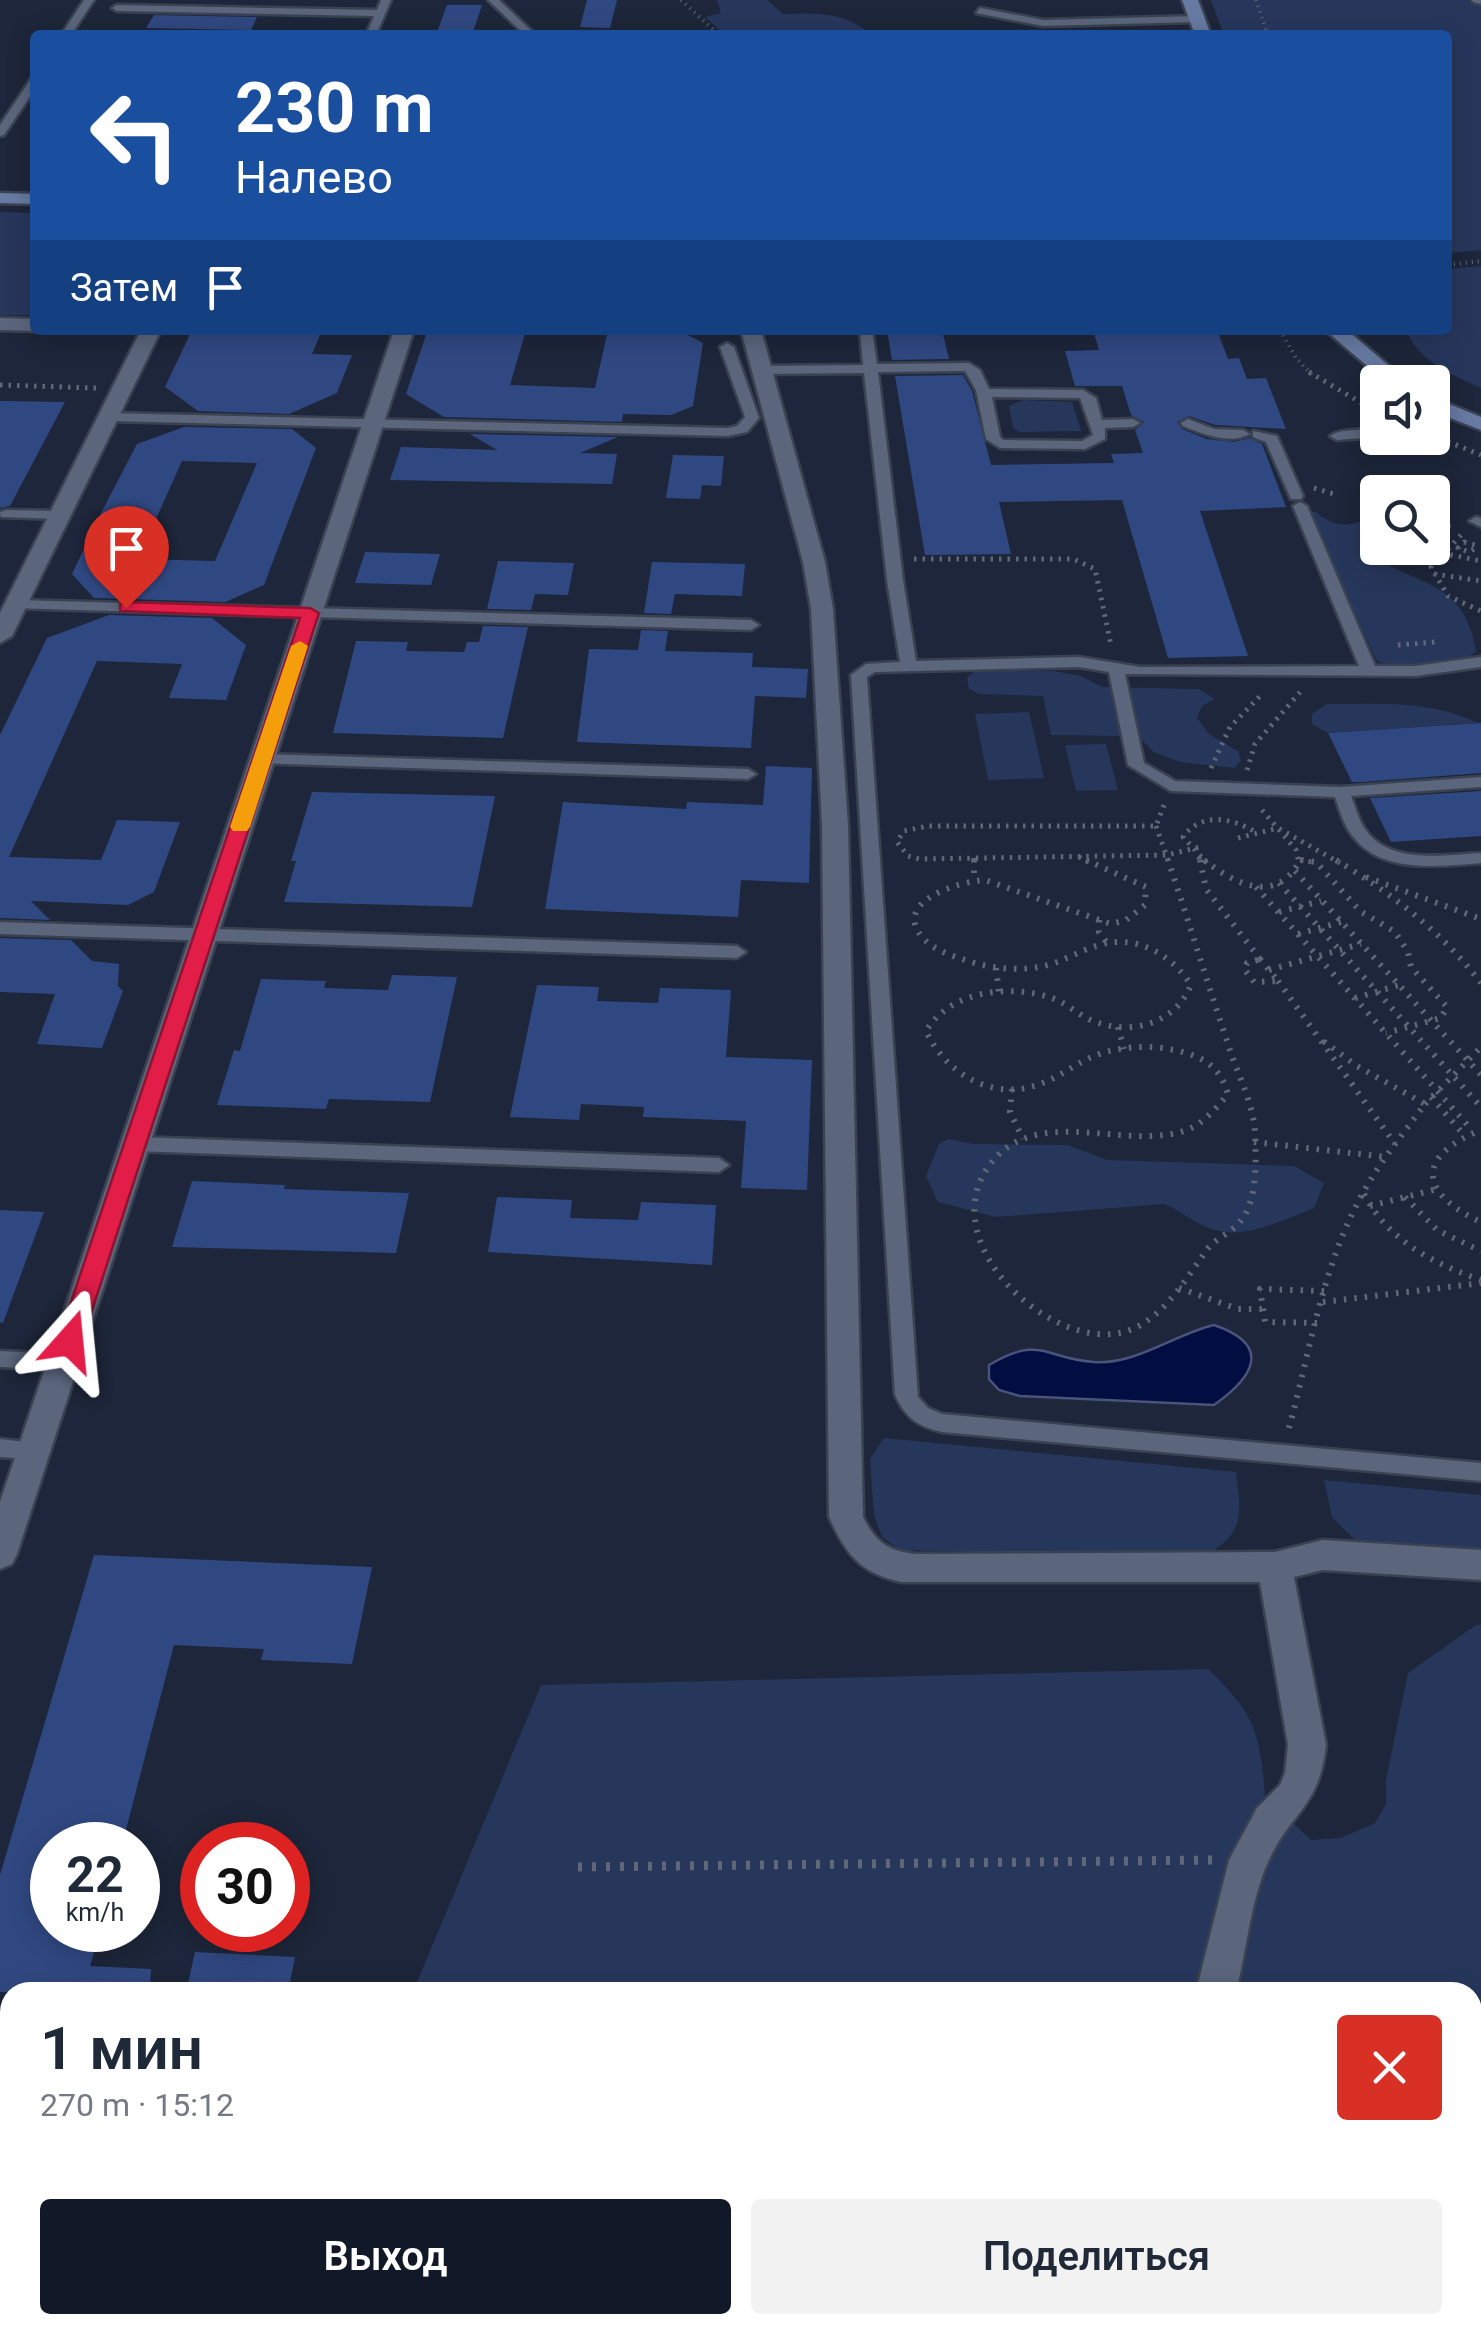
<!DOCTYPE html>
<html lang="ru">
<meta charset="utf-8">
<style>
:root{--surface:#fff;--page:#f2f2f3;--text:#1f2937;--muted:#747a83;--accent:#111827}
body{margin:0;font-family:Roboto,sans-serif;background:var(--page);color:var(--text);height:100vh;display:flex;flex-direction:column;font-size:38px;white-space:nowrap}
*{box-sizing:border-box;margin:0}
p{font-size:32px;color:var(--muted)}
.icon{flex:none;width:55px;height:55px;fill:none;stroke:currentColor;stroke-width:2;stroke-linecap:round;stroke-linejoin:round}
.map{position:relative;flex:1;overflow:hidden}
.details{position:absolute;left:0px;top:1982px;width:1482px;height:352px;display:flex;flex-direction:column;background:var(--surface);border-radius:30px 30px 0 0;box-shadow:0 5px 25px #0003}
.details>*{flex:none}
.guide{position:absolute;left:30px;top:30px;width:1422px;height:305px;border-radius:10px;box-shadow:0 5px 25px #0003;background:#1a4fa0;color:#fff;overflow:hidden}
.fabs{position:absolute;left:1360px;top:365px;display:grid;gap:20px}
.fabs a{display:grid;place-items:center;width:90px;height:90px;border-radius:10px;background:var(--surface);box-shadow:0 5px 25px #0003;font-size:50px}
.speed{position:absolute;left:30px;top:1822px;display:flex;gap:20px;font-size:50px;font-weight:700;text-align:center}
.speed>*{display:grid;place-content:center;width:130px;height:130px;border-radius:50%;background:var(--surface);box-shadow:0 5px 25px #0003;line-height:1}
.speed small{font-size:25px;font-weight:400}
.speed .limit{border:15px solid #d22;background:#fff;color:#111}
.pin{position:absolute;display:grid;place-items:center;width:85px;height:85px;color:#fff;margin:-102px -42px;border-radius:50% 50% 50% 0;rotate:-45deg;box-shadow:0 0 10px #0007}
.pin .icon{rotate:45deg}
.me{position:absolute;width:110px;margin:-55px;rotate:18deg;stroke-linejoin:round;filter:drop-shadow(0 0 8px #0008)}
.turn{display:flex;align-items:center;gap:35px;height:210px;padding:0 40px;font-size:45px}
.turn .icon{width:130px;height:130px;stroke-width:2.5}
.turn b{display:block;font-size:70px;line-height:85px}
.then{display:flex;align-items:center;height:95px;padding:0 40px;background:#0003;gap:20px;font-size:38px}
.round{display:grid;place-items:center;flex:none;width:105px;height:105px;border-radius:10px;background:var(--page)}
.headline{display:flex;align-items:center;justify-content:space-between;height:170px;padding:0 40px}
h1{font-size:60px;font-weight:600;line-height:75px}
.primary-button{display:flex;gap:20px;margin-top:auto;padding:20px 40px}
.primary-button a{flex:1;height:115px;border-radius:10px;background:var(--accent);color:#fff;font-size:40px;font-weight:600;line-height:115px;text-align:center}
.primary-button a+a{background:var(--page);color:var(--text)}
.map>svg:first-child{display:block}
.green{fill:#27375c}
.water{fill:#020d42;stroke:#4a537a;stroke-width:2.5}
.building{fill:#304882;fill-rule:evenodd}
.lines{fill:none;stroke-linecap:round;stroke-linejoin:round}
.lane-casing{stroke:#3a4251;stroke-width:5}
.street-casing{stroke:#3a4251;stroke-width:5}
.secondary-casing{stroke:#3a4251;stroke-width:5}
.path-far3{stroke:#606778;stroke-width:4;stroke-dasharray:1 5;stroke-linecap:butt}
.path-far2{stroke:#606778;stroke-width:5;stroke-dasharray:2.5 6;stroke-linecap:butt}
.path-far1{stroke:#606778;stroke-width:6;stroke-dasharray:2.5 8;stroke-linecap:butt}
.path{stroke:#606778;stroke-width:9;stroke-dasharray:4 10;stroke-linecap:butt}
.lane{fill:#5b667d;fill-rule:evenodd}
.street{fill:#5b667d;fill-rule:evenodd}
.secondary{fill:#677aa2;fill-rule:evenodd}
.path-bridge{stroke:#606778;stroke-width:6;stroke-dasharray:2.5 8;stroke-linecap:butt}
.route{fill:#e11d48;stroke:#92132f;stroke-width:2.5}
.slow{fill:#f59e0b}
</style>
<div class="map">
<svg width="1481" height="2333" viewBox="0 0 1481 2333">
<rect width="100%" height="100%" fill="#1d263a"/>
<path class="green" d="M717,0H767L783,14C814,13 839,11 865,30L723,33L705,17L721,13Z
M1211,0H1481V250L1448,253V35H1224Z
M0,212L35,213V315H0Z
M1481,266V388C1452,375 1418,361 1406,330H1448V269Z
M1023,400L1072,402L1081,431L1019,432L1013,428L1009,406Z
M1308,512H1316C1338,531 1352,526 1377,515V537L1369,553C1417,587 1465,580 1476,651L1468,658L1392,666L1377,661Z
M975,671H1054L1081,676L1102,687L1199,689L1215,699L1202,706L1197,718L1209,734L1238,751L1241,761L1234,768L1180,762L1154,752L1143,741L1122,736L1051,735L1043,696L979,694L969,689L967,678Z
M1327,704C1379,704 1431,700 1478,723L1328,733L1312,724V714Z
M1029,712L1044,778L988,780L975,714Z
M1106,744L1118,790L1076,791L1065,745Z
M948,1139L974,1144L1067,1145L1107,1160L1294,1166L1324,1183L1314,1208C1281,1221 1242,1242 1206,1227C1192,1221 1179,1210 1164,1204L996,1217L938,1202L926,1176L939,1144Z
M884,1438L1236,1472C1241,1517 1246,1532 1203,1557L900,1550L882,1537L874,1515L870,1459Z
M1324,1480L1481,1495V1550L1356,1541L1332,1517Z
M1476,1625H1481V2333H650L651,2325H1472V1992H413L541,1685L1208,1669C1255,1714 1260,1732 1265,1796L1311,1840L1341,1838L1375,1823L1386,1804V1779L1408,1673Z
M341,2325H517L514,2333H344L340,2332Z"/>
<path class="water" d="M1214,1325C1272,1345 1255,1376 1214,1405L1020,1396L999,1390L989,1379V1365C1041,1334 1045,1359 1094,1362C1136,1365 1175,1334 1214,1325Z"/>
<path class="building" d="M587,0H617L610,28L580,27Z
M447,5H482L472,35H436Z
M154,15L257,17L251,30L146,28Z
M192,330H322L312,354L352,355L337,393L289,414L198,411L165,387Z
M439,330H526L510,385L595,388L608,330L682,332L703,343L693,406L671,415L623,414L622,422L444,417L406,394L426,335Z
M887,330H942L949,359L892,360Z
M1093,330H1217L1228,359L1239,358L1247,379L1266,378L1286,429L1215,425L1189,416L1177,422L1182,429L1207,439L1234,442L1250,438L1262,444L1286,507L1200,511L1248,656L1168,658L1122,500L999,502L1011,554L925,555L895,376L963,375L972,391L991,465L1114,463L1111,454L1143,453L1135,430L1144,422L1131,415L1122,386H1075L1065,351L1099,350Z
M0,401L65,402L10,506L0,508Z
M184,427L292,429L316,448L264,585L225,602L94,598L72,574L101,513L137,444ZM182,461L257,463L215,561L138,559Z
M470,434L618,437L580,453L617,454L612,484L390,480L401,447L497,450Z
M673,455L724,456L721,486L702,485L700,499L666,498Z
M365,552L440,554L431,585L355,583Z
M498,561L574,563L568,595L535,594L531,610L487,609Z
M652,562L745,564L742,596L675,594L671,614L644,613Z
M109,615L212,618L246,645L226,700L169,698L182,664L97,661L9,857L101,860L117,820L180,822L154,892L128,905L31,901L50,920L0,918V735L47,638Z
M483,626L528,627L503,738L333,733L356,641L408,642L406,651L464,652L467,642H479Z
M641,630L668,631L665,651L753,653L752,667L808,669L806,698L755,696L751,748L577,742L589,649L638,650Z
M1481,723V773L1362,782H1352L1328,733Z
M766,766L812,768L809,883L741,880L738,917L545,909L563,802L686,809L687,802L763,805Z
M1481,791V836L1391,842L1370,798Z
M312,792L495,796L472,907L284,902L296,861H291Z
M0,938L71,940L92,961L119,964L118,986L123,991L102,1048L37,1044L55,994L0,992Z
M392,975L457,977L430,1102L329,1099L326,1109L217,1105L234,1050L240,1051L261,979L326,981L324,988L388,990Z
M537,985L599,987L597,1001L658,1003L660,988L731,990L726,1057L812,1060L807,1190L741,1188L746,1121L643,1117L644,1107L581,1104L579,1120L510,1117Z
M192,1181L285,1185L284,1189L409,1193L396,1253L172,1247Z
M497,1197L572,1200L570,1218L638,1220L641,1202L716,1205L712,1265L488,1252Z
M0,1210L44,1212L3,1323L0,1322Z
M94,1555L372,1567L352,1664L261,1660L264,1649L174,1645L122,1845H52V1930H100L90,1966L151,1969L150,1992H0V1875Z
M195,1952L295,1957L288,1992H186Z"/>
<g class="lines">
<defs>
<path id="lane" d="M84,0H94L71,35H61Z
M381,0H391L376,35H366L374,16L117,11L112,8L117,5L377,10Z
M488,0H499L536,35H525Z
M1472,0H1481V4L1473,2Z
M980,8L1043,20L1197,16L1202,19L1197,22L1043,26L976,13Z
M35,78V89L4,135L0,136V125L31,79Z
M860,330H872L877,364L969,363L980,370L989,389L1083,390L1096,398L1102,420L1133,419L1140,423L1133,427L1105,428V439L1085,449L1000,448L986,439L976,390L965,371L878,372L903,580L916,661L1079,657L1140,667L1359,666L1293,506L1300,502L1307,506L1375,666H1415L1481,657V667L1415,676L1125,674L1144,763L1175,781L1341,787L1481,777V787L1351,796C1356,808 1359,823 1368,833C1393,864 1445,855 1481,853V863C1441,866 1384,874 1355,839C1344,827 1340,811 1335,797L1171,791L1128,765L1109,672L1079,667L875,672L867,677L918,1397L928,1408L942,1414L1481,1463V1481L942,1432C917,1426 906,1418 895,1395L851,675L866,664L900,662L887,580L864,373L761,374L754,370L761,366L863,365ZM992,397L1080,398L1093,435L1082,441L1003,440L1000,437Z
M727,343L734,347L759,418L747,432L728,436L108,421L101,417L108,413L728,428L737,426L745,417L720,347Z
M1188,419L1214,429L1243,430L1250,434C1230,445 1203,434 1183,426L1181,423Z
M1378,425L1375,437L1337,440L1330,436C1343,427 1363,433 1378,425Z
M1253,431L1277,436L1303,496L1301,499H1291L1266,442L1253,437Z
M6,510L60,511L67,515L60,519L1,517L0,512Z
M1476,517L1481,518V527L1469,521Z
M15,600L751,620L759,625L751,630L10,608V602Z
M262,754L748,769L756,774L748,779L256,763V755Z
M0,922L737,946L746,952L737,958L0,934Z
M135,1137L719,1158L729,1165L719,1172L135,1151L125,1144Z
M0,1351L64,1354L72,1356L75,1362L72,1368L64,1370L0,1367Z
M0,1439L42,1444L45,1450L42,1456L34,1459L0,1457Z"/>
<path id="street" d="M0,318L35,319V330H38L35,331L0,330Z
M141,330H161L12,636L0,643V613Z
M394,330H414L17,1554L12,1564L0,1569V1502Z
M741,330H761L825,562L833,609L848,825L863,1517C876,1543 888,1551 916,1554L1275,1552L1323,1540L1481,1550V1580L1323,1570L1294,1577L1326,1745C1319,1809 1290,1812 1268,1862C1251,1899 1246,1953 1236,1992H1196L1229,1860L1257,1808L1280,1785L1285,1773L1288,1745L1260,1582H901C860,1573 846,1554 829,1517L822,825L811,609L803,562Z
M1151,2325H1195L1194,2333H1150Z"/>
<path id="secondary" d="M1182,0H1198L1211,35H1195Z
M0,193L35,194V204L0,203Z
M1325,330H1347L1408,382H1386Z
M1432,397L1481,417V430L1432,411Z"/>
</defs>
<use href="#lane" class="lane-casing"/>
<use href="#street" class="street-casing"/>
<use href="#secondary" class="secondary-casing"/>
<path class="path-far3" d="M681,0L719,35
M1256,0L1268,35
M1448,265L1481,261
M1280,330L1296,358L1312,375"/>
<path class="path-far2" d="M1309,372L1370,408
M0,385L96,388
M1432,435L1481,455
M1314,488L1334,494
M1367,503L1378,505
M1432,521L1455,529
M1461,535L1431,567L1448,596L1481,611
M1464,542L1475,545L1476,548L1469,552L1458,548Z
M1442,553L1481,561
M914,559H1073L1095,569L1111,645
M1434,574L1481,581
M1398,645L1435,642
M1211,768L1230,727L1262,694
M1247,770L1255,744L1301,691
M1164,805L1156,826H928L904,831L897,842L908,856L919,859L1167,855L1204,846
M1262,810L1296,850L1299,863
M1156,826L1169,863
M1238,838L1278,828L1340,863
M1079,857L1091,863
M1199,857L1200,863
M974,858V863
M1300,860L1317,863
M1207,863L1183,837C1202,811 1233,818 1257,833"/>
<path class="path-far1" d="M974,860V880
M1086,860L1146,887L1145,905L1126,920L1111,924L985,880C960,881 889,902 924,939C934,950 950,955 965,960C992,969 1020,972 1048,965C1066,960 1081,950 1099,945C1136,934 1171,954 1191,985C1175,1024 1131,1036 1093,1021C1078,1015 1067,1003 1052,998C1009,984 951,990 926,1031C946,1074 993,1102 1040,1084C1062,1076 1080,1060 1102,1053C1130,1045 1159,1045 1186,1053C1209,1060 1221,1071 1228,1094C1217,1107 1205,1122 1189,1129C1128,1154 1035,1100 988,1167C934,1245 1054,1355 1127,1331C1163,1319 1185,1280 1206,1251C1215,1238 1230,1234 1240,1222C1258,1200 1256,1161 1255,1134C1254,1104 1238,1076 1229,1047C1208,985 1189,922 1168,860
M1200,860L1206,889L1260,959
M1204,860C1236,885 1277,905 1300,860
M1301,860L1316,862L1360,911L1395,932L1408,952L1411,967L1447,1007L1441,1018L1386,1033
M1336,860C1392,894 1441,931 1481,983
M1295,871L1481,1075
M1366,877L1481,919
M1279,883L1481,1107
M1256,887L1471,1129
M1279,912L1321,901
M1099,920V932L1108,944
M1298,934L1341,922
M1260,959L1278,981L1254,982L1244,969L1247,963Z
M996,968L999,993
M1269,970L1361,944
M1278,981L1395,1144
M1355,998L1399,985
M1118,1027L1124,1049
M1012,1089L1010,1112L1023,1139
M1431,1097L1465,1136
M1474,1133C1411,1161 1426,1197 1481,1222
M1254,1142L1386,1157
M1364,1194C1389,1241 1432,1263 1481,1280
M1405,1197L1437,1230L1481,1251
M1370,1206L1437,1189
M1179,1288L1238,1309H1263
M1323,1302L1481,1283
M1317,1323L1265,1322L1260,1289L1325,1291
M1289,1428C1309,1355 1321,1275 1356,1206C1374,1169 1401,1137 1425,1104L1357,1066L1322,1040"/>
<path class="path" d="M578,1867L1212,1860"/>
<use href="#lane" class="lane"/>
<use href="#street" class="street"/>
<use href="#secondary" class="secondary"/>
<path class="path-bridge" d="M1425,1104L1481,1047"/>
</g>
<path class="route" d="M126,602L310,608L319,613L82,1341L79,1347H62L58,1341L300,618L120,611V604Z"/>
<path class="slow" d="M300,641L308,646L250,827L247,831H233L230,827L291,646Z"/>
</svg>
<div class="fabs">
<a><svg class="icon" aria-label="sound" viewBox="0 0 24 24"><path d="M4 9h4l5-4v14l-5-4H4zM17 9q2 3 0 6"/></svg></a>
<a><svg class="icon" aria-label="search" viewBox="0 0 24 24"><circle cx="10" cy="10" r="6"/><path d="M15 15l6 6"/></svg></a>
</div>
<div class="speed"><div>22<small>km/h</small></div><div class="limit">30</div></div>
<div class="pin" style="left:126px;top:608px;background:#d93025"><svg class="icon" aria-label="arrive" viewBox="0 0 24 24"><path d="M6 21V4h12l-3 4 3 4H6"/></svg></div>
<svg class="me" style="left:70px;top:1341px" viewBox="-20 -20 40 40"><path d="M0-17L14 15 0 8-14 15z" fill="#e11d48" stroke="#fff" stroke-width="4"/></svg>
<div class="guide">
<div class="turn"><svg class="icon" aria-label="left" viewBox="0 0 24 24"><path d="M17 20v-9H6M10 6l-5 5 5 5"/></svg><div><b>230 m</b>Налево</div></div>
<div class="then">Затем<svg class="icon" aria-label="arrive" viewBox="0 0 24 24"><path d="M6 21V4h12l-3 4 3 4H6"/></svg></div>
</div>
<section class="details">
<div class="headline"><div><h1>1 мин</h1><p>270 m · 15:12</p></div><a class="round" style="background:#d93025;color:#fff"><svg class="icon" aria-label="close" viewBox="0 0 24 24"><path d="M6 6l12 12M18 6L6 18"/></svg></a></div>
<div class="primary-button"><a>Выход</a><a>Поделиться</a></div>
</section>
</div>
